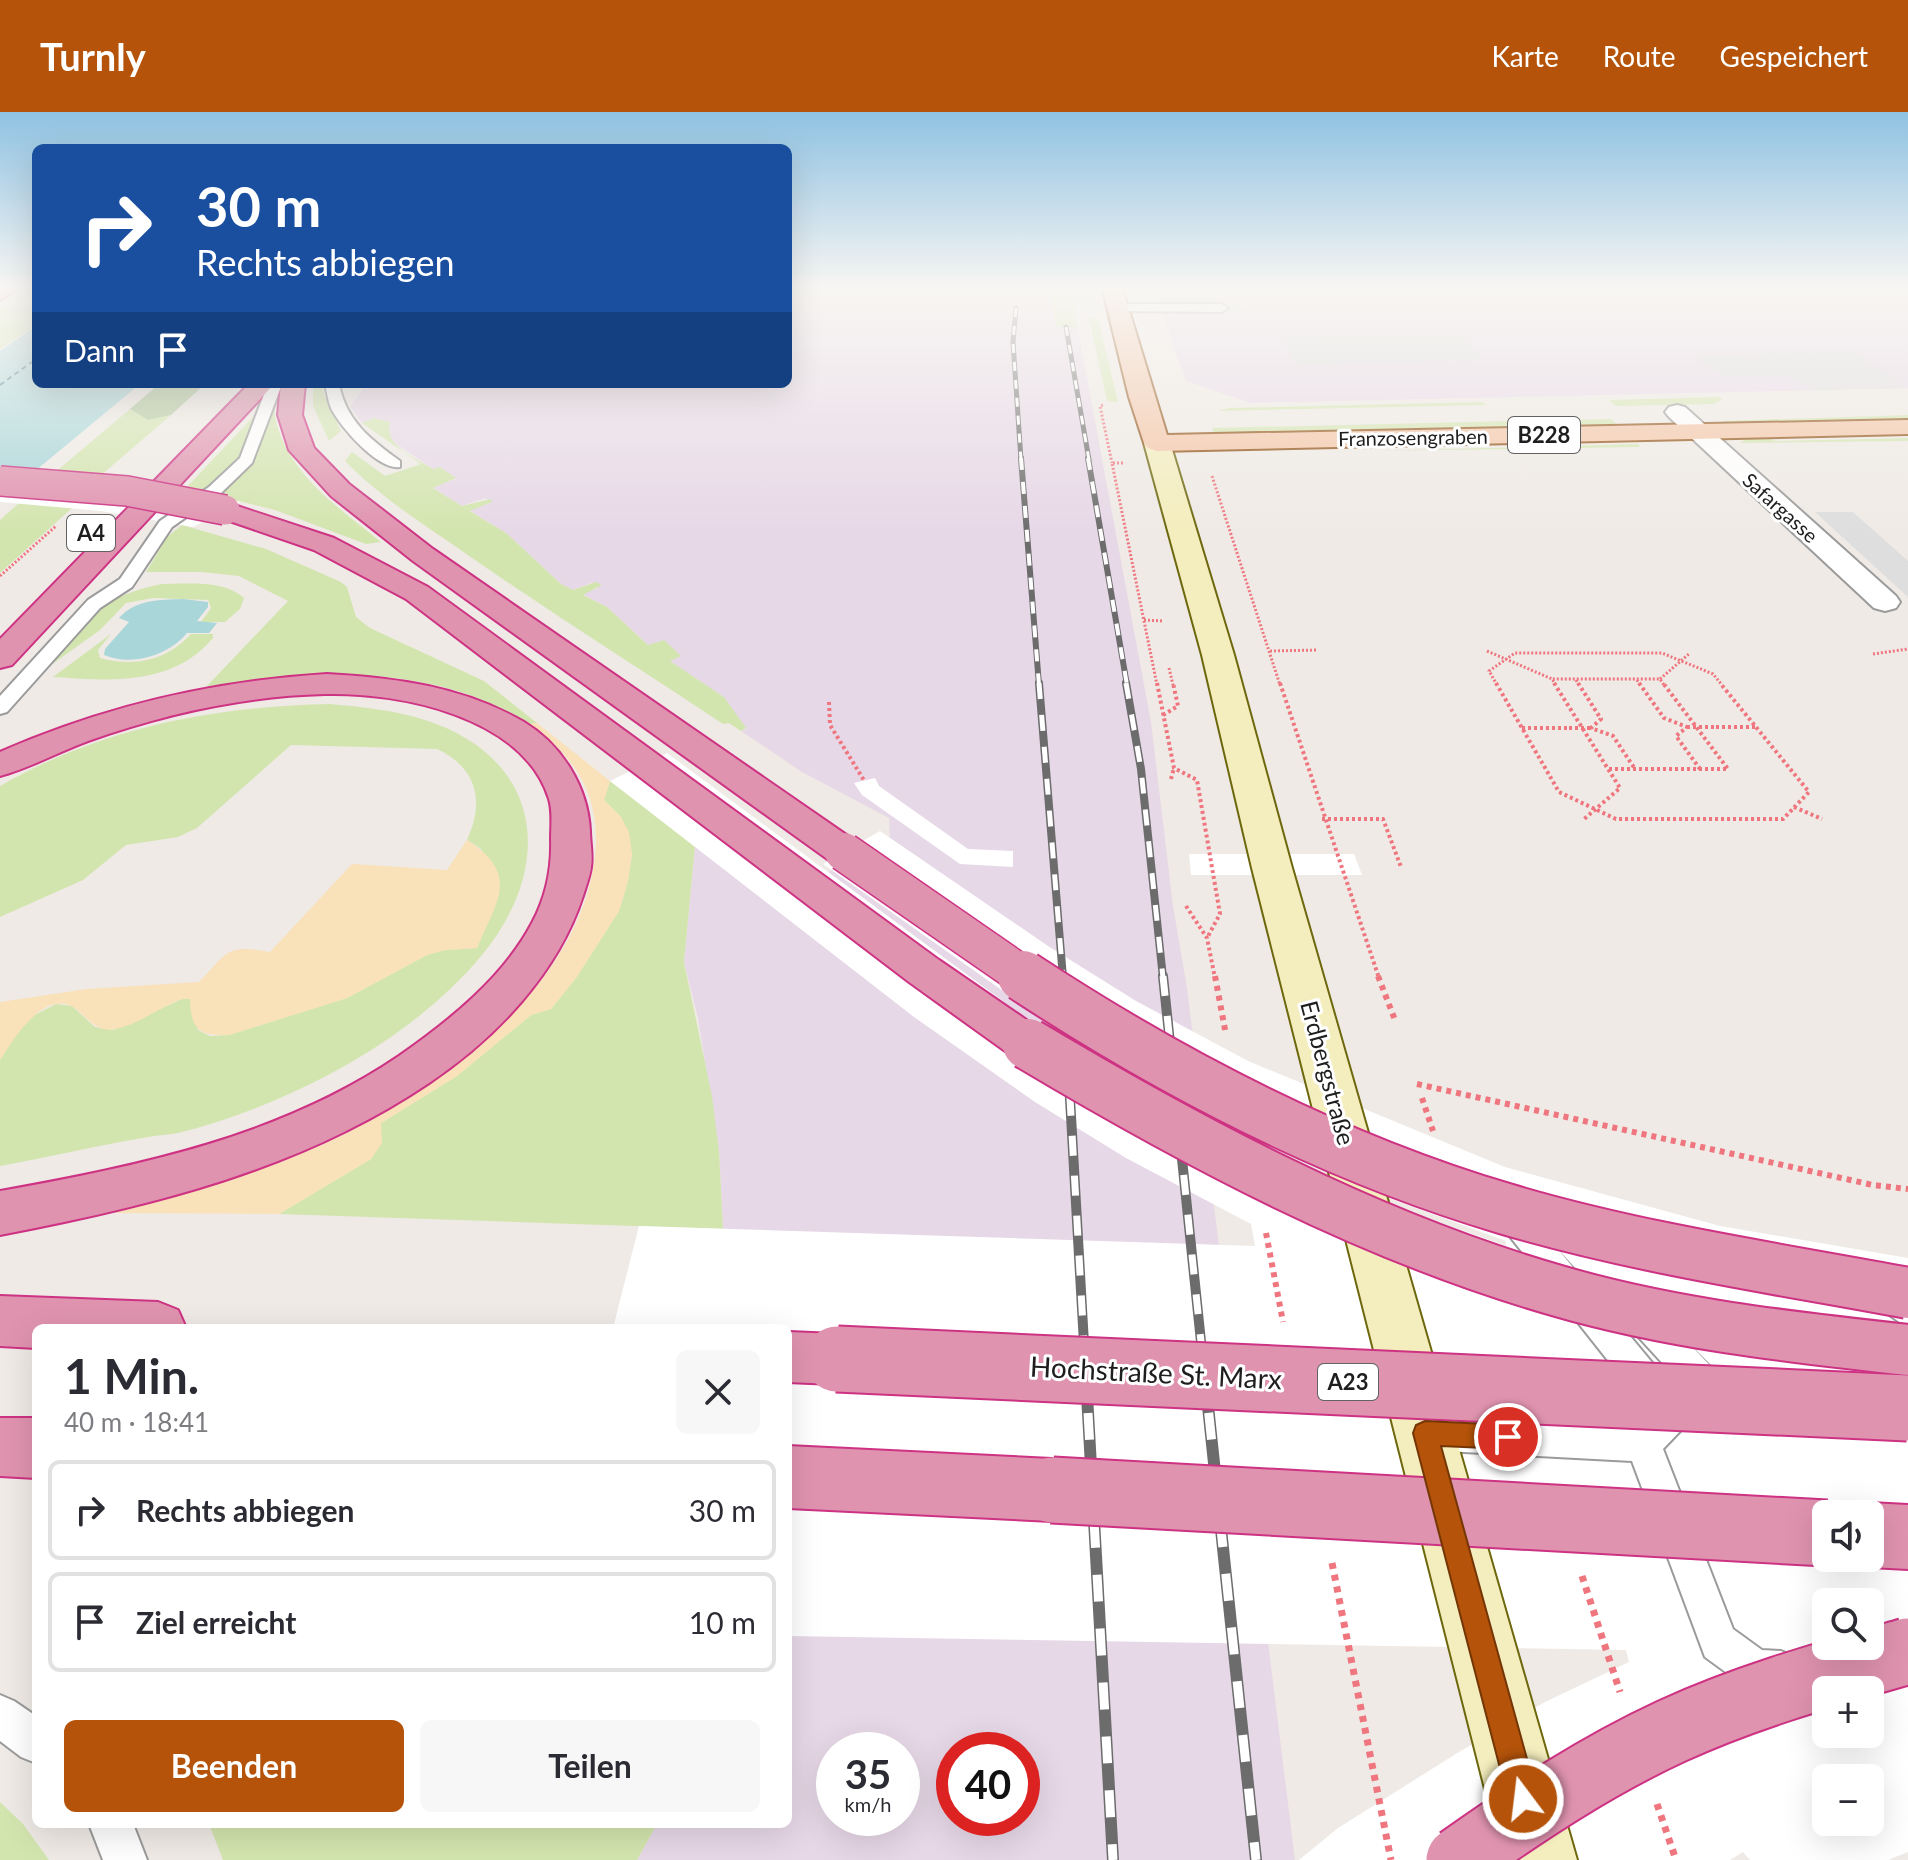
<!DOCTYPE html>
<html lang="de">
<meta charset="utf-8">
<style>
:root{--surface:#fff;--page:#f7f7f7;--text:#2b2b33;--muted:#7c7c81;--line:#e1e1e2;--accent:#b45309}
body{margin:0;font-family:Lato,sans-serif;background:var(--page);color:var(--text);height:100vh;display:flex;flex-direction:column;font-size:30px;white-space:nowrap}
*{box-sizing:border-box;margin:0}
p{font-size:26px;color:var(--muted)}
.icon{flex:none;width:44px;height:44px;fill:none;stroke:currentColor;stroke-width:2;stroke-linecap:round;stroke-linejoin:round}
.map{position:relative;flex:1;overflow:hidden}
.side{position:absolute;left:32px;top:1212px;width:760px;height:504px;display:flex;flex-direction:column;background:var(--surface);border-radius:12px;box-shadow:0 8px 32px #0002}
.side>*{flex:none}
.banner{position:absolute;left:32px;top:32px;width:760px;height:244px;border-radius:12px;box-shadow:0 8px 32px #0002;background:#1a4fa0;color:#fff;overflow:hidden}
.controls{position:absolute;left:1812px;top:1388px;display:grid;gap:16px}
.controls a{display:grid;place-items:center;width:72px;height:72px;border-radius:12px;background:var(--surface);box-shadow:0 8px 32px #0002;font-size:40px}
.speed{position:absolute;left:816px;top:1620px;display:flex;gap:16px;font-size:40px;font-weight:700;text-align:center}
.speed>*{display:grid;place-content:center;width:104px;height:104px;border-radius:50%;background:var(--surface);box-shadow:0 8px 32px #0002;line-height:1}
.speed small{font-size:20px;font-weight:400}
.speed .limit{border:12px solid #d22;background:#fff;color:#111}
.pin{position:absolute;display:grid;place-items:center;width:68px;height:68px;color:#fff;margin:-34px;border:4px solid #fff;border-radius:50%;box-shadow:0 2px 8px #0007}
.me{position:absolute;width:88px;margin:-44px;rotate:345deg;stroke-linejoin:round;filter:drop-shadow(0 0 6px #0008)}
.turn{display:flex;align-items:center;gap:28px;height:168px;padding:0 32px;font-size:36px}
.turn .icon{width:104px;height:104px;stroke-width:2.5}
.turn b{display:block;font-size:56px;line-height:68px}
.then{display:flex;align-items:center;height:76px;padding:0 32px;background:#0003;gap:16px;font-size:30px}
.round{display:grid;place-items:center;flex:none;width:84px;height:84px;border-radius:12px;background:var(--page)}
.overview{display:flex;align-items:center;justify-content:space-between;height:136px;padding:0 32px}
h1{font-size:48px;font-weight:700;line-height:60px}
.action{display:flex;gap:16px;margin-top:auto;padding:16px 32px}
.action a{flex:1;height:92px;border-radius:12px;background:var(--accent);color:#fff;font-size:32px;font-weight:700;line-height:92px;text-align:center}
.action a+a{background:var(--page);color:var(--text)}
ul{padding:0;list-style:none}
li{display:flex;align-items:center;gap:24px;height:100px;margin:0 16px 12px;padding:0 16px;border:4px solid var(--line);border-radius:12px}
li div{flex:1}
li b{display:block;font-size:30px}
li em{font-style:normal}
header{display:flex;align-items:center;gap:48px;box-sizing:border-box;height:112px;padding:0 40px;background:var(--accent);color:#fff}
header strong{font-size:38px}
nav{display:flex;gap:44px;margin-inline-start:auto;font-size:28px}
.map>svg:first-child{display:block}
.industrial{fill:#e7d8e7;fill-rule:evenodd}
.grass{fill:#d3e5af}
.forest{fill:#b3cb9d}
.sand{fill:#f9e1b9}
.parking{fill:#dedede}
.water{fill:#a9d6d9}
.pier{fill:#fff;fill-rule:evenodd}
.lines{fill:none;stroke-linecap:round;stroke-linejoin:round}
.ferry{stroke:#487a90;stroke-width:2;stroke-dasharray:5 4;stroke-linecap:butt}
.lane-casing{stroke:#9b9b9b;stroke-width:4}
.street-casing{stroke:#9b9b9b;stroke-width:4}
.secondary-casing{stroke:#6d670e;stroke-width:4}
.primary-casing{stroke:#8d4b0c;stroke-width:4}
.highway-casing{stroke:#cd3283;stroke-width:4}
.path-far3{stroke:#ef767f;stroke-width:3;stroke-dasharray:2 2;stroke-linecap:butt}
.path-far2{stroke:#ef767f;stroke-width:4;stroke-dasharray:3 3;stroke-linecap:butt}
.path-far1{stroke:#ef767f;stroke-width:6;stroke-dasharray:5 5;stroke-linecap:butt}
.path{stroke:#ef767f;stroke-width:7;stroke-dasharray:6 6;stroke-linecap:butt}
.lane{fill:#fff;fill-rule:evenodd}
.street{fill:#fff;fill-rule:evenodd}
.secondary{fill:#f4edbd;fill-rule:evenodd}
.primary{fill:#f4c4a4;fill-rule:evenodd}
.highway{fill:#e093af;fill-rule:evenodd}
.rail-far4-casing{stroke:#6c6c6c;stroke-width:5}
.rail-far3-casing{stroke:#6c6c6c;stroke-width:6}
.rail-far2-casing{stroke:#6c6c6c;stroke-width:8}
.rail-far1-casing{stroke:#6c6c6c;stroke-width:10}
.rail-casing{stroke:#6c6c6c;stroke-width:12}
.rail-far4{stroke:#fff;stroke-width:3;stroke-dasharray:9;stroke-linecap:butt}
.rail-far3{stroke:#fff;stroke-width:4;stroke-dasharray:12;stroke-linecap:butt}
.rail-far2{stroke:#fff;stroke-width:5;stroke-dasharray:16;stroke-linecap:butt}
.rail-far1{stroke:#fff;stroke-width:7;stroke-dasharray:20;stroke-linecap:butt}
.rail{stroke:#fff;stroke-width:9;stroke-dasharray:27;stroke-linecap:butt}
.highway-bridge-far3-casing{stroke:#cd3283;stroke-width:32;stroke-linecap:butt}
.highway-bridge-far2-casing{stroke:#cd3283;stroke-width:41;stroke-linecap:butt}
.highway-bridge-far1-casing{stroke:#cd3283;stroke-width:54;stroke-linecap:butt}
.highway-bridge-casing{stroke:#cd3283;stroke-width:69;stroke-linecap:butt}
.path-bridge{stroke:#ef767f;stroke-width:4;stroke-dasharray:3 3;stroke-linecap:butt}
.highway-bridge-far3{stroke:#e093af;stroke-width:29}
.highway-bridge-far2{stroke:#e093af;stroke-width:38}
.highway-bridge-far1{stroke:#e093af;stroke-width:50}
.highway-bridge{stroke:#e093af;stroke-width:65}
.route{fill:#b45309;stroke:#753606;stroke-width:2}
.labels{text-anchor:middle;stroke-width:6;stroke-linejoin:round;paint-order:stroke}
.far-street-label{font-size:20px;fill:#1e1e1e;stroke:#fff}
.shield{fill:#fff;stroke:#626262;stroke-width:2}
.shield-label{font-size:22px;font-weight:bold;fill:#1e1e1e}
.street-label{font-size:24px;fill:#1e1e1e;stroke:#fff}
.near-street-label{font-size:28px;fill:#1e1e1e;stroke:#fff}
</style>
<header>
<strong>Turnly</strong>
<nav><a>Karte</a><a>Route</a><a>Gespeichert</a></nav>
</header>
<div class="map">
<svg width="1908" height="1748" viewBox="0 0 1908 1748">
<rect width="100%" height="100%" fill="#efeae5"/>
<path class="industrial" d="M788,175H1070L1151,610L1173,794L1187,876L1295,1748H637L657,1712H788V1216L723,1117L719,1039L698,906L684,850L695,734L709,673L828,760L890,724L889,706L802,660L741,619L746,617L724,585L669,549L681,544L648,533L607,495L582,482L598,476L591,471L573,478L561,472L506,421L469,398L492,390L485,386L462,394L432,375L456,367L433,357L393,330L388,319L375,306L362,311L350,294L367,272H788ZM834,1638H902V1706H834ZM954,1638H1022V1706H954Z
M1153,175H1908V276L1251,291L1186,269Z"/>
<path class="grass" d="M36,175V213L0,237V198Z
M1051,181H1071L1077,215H1056Z
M1089,206H1098L1118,290L1107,289Z
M313,272H323L324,283L341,319L329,329L313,294Z
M1719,285L1722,287L1714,292L1616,294L1609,288Z
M273,288C276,354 334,392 381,430L366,432L275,398L186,376L268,289Z
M1483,290L1486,293L1218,299L1229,296Z
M130,297L148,308L171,303L100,364L47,367Z
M1908,303V308L1729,312L1721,309Z
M375,306L390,310C384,335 415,345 433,357L440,355L456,366L433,376L462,394L491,387L492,390L470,399L506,421L561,472L573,478L596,470L602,473L583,483L607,495L648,533L664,528L681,544L670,549L724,585L746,616L741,619L729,611L723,612C636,554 548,499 462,439C422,411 380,385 345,349L352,340L385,364L421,352L362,311Z
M1611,307L1620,315L1533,317L1525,309Z
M1512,309L1520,317L1215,325L1212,316Z
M1760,324L1776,329L1908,326V329L1740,331L1748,326Z
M1638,332L1640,335L1374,339Z
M19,391L72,396L0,461V408Z
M182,413L266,437L341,470L347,475L356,505L370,516L484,569L537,611L530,612C433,551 315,557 206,575L288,489L239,464L202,460H146L167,425Z
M162,472C188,472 224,468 244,486L240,497L225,510H201L211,496L208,488L153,486L126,491L100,518L44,558C85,510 97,485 162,472Z
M111,522L98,538L100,546C135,555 166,549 191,522H213V526C173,574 110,569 53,565Z
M330,592C362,595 394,598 425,608C543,646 556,753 482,843C444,889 393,927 341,956C292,983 233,1008 178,1021C169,1023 158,1023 148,1025C99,1033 50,1045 0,1054V948L15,923L31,905L56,892L72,894L95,915L113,918L182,887H190L198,918L210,924L229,923L347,886L427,843L445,838L477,836L499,783L481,737L467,728C485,689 477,656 437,637L291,633L197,716L178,725L126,733L83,768L0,805V674C101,616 214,594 330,592Z
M610,669L695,734L684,850L712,984L719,1039L723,1117L279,1102L371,1047L381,1011L457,964L531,903L551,897L576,866L619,799L628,769L632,742L621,705L604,688Z
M0,1690L23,1712L49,1748H0Z
M209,1712H657L637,1748H223Z"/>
<path class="forest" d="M159,272H205L171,303L148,308L130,297Z"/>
<path class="sand" d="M537,611L610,669L604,688L621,705L629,720L632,742L628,769L619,799L576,866L551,897L531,903L457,964L381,1011L382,1031L371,1047L279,1102L113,1101C180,1083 246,1065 310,1038C423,991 575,883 594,752C603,690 580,648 530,612Z
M467,728C520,762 498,787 477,836L445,838L427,843L347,886L229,923C198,924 191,917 190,887H182C160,895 137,913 115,917C95,921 87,904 73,895C43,878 13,928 0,948V890L87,877L199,870C229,839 226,832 270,840L352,752L447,758Z"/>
<path class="parking" d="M1160,185L1209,186L1244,196L1246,202H1164Z
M1459,221L1483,248L1299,252L1278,226Z
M1853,240L1908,276L1812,278L1791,264L1724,265L1694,243Z
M1815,400H1853L1908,449V485Z"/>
<path class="water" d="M36,214V272H140L0,388V239Z
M183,487L208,490V495L197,509L217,511L209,521H187C169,543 132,555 104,543L105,537L129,510L119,506C136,487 159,488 183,487Z"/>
<path class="pier" d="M0,363L194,380L240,390L193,415L101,399L0,390Z
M667,641L1019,901L1177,995L1403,1097L1506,1134V1129L1394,1088L1271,1035L1162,978L1033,900L823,752L880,719L1048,834L1136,889L1248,949L1505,1055L1720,1114L1908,1146V1740L1888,1748H1750L1743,1740L1730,1748H1299L1338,1716L1459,1640L1545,1590L1629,1550L1626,1538L788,1524V1216H613L639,1114L1255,1134L1251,1112L1126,1046L1035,990L914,905L610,669ZM1826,1402H1870V1446H1826ZM1826,1490H1870V1534H1826ZM1826,1578H1870V1622H1826ZM1826,1666H1870V1710H1826Z
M875,666L879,674L968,737L1013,739V755L960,752L862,683L854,671Z
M1189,742H1354L1362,763H1191Z"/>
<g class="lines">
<path class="ferry" d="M0,273L36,247"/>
<defs>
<path id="lane" d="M1113,192H1222L1228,196L1222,200L1117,199L1113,198Z
M268,272H282L252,351L221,381L172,415L132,475L100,496L7,600L0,602V584L88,488L120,467L160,409L209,375L240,346Z
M325,272H339C346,309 371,328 400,349V355C379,359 340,315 331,296C328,289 327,280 325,272Z
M1511,1090L1522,1094L1547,1124L1544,1117L1548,1108C1569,1100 1578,1116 1591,1130L1596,1120C1618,1113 1630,1132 1645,1146L1643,1142L1648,1132C1668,1125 1680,1141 1695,1154L1699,1143C1721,1135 1737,1156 1753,1170L1751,1165L1756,1155L1767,1151L1778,1155L1811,1180L1809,1176L1814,1166L1825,1162L1836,1166L1908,1219V1241L1893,1244L1908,1256V1293L1896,1289L1877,1273L1881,1283L1876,1295L1864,1299L1852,1295L1824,1271L1828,1280L1823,1292L1811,1296L1799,1292L1775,1270L1780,1281L1775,1293L1763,1297L1751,1293L1682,1224L1722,1266L1727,1278L1722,1290L1710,1294L1698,1290L1557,1136L1664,1265L1669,1277L1664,1289L1652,1293L1640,1289L1500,1112L1496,1103L1500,1094Z
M1673,1285L1685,1290L1690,1302L1685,1314L1663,1337L1733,1517L1762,1538L1781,1539L1795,1545L1801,1559L1795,1573L1781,1579L1756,1578L1742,1572L1705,1545L1632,1349L1425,1338L1413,1333L1407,1321L1413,1309L1425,1304L1636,1314L1661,1290Z
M0,1583L14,1589L36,1604V1651L21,1645L0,1629Z
M89,1712H133L147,1748H103Z"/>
<path id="street" d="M1677,293L1685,295L1896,484L1900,490L1896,496L1885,499L1874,496L1669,305L1665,300L1669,295Z"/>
<path id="secondary" d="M1157,323L1166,326L1170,331L1234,543L1292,756L1577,1748H1503L1252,756L1202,543L1144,331L1148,326Z"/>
<path id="primary" d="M1102,175H1122L1167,323L1908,308V322L1157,339L1148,336L1144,331L1129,285Z"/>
<path id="highway" d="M0,175H21L0,188Z
M249,272H274L12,553L0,556V527Z
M281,272H305L302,303L314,336L349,372L433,437L858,731L864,740L858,749L844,753L830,749L413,449L331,384L289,338L278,303Z
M225,390L334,426L428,475L939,848L1044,920L1051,932L1044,944L1028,949L1012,944L909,870L406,487L314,438L215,404L211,398L215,392Z
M327,562C396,566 462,574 524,610C562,633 588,675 590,719C590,730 593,743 591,755C590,764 586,774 583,784C558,861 496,926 429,971C300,1058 151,1094 0,1123V1079C139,1054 280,1025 399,944C449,909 503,866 532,811C546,785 552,756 551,727C551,714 553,700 549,687C523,604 399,580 325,582C243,584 164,602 88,629C58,640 30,656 0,664V640C105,594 212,569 327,562Z
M0,1184L158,1190L178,1198L186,1216H36V1236L0,1234Z
M0,1306H36V1366L0,1364Z
M788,1334L1052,1347L1074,1356L1083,1378L1074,1400L1052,1409L788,1396Z
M1870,1391L1908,1393V1457L1870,1455L1849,1446H1870V1402H1847Z"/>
</defs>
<use href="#lane" class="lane-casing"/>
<use href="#street" class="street-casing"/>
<use href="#secondary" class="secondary-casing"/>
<use href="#primary" class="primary-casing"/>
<use href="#highway" class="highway-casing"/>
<path class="path-far3" d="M1103,293L1100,294L1112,351
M1123,351H1112L1157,573
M1212,364L1280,573
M0,464L56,414
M1144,508L1164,509
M1270,539L1318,538
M1487,539L1552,567
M1873,542L1908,537
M1169,556L1173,573
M1660,567L1690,541
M1576,568L1579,573
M1637,568L1640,573
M1497,573L1489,559L1515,541H1662L1713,562L1722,573
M1556,573L1552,567H1660L1664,573"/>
<path class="path-far2" d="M1157,571L1174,656L1197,668L1220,802L1207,826
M1280,571L1379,866
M1496,571L1559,680L1616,707H1783L1809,680L1720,571
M1554,571L1620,676L1583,708
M1578,571L1601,607L1591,616L1613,624L1635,657
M1639,571L1664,606L1687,615L1676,624L1700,657
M829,590L830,613L865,670
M1163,603L1178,594L1173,571
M1716,615H1755
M1522,616H1569
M1609,657H1728L1663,571
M1171,667L1174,656
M1794,695L1822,707
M1322,707H1383L1401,755
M1186,794L1207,826L1215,866"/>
<path class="path-far1" d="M1215,864L1226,923
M1378,864L1395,908
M1417,972L1873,1073L1908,1077
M1422,986L1433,1019
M1266,1121L1283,1210"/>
<path class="path" d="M1332,1451L1391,1748
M1582,1464L1620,1580
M1657,1692L1676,1748"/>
<use href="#lane" class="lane"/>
<use href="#street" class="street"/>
<use href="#secondary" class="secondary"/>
<use href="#primary" class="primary"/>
<use href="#highway" class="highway"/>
<defs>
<path id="rail-far4" d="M1016,196L1013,230L1021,348
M1066,215L1089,348"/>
<path id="rail-far3" d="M1021,346L1039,573
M1088,346L1127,573"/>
<path id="rail-far2" d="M1039,571L1063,866
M1126,571L1141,657L1163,866"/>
<path id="rail-far1" d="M1063,864L1085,1249
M1163,864L1203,1249"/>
<path id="rail" d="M1085,1247L1113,1748
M1203,1247L1256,1748"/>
</defs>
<use href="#rail-far4" class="rail-far4-casing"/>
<use href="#rail-far3" class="rail-far3-casing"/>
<use href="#rail-far2" class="rail-far2-casing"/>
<use href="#rail-far1" class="rail-far1-casing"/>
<use href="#rail" class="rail-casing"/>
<use href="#rail-far4" class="rail-far4"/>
<use href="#rail-far3" class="rail-far3"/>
<use href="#rail-far2" class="rail-far2"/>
<use href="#rail-far1" class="rail-far1"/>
<use href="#rail" class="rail"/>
<defs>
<path id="highway-bridge-far3" d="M0,369L127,379L225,398"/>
<path id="highway-bridge-far2" d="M844,740L1026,866"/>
<path id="highway-bridge-far1" d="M1023,864C1172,962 1334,1046 1506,1097C1637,1136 1774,1156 1908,1181
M1028,932C1194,1031 1368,1124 1555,1178C1670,1212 1790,1225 1908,1238
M788,1245L881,1249"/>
<path id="highway-bridge" d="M837,1247L1908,1296
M1052,1378L1826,1421
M1459,1748C1527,1700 1596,1654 1672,1619C1748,1584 1828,1562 1908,1539"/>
</defs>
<use href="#highway-bridge-far3" class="highway-bridge-far3-casing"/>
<use href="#highway-bridge-far2" class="highway-bridge-far2-casing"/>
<use href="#highway-bridge-far1" class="highway-bridge-far1-casing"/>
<use href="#highway-bridge" class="highway-bridge-casing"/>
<path class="path-bridge" d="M1687,615H1716
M1569,616H1591"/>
<use href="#highway-bridge-far3" class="highway-bridge-far3"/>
<use href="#highway-bridge-far2" class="highway-bridge-far2"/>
<use href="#highway-bridge-far1" class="highway-bridge-far1"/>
<use href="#highway-bridge" class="highway-bridge"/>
</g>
<linearGradient id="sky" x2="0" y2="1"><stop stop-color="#8fc2e2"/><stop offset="0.42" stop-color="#f8f6f3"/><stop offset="1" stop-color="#f8f6f3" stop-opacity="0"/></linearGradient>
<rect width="1908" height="420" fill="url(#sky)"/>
<path class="route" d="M1425,1309L1508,1313L1517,1317L1520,1325L1517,1334L1508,1337L1441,1334L1538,1687L1534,1697L1523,1702L1512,1697L1508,1687L1413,1321L1416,1313Z"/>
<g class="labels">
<g class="far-street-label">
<text transform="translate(1413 326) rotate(-1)" y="7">Franzosengraben</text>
<text transform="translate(1780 396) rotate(42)" y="7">Safargasse</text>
</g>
<g class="shield">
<rect x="1508" y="305" width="72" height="36" rx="6"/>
<rect x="67" y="403" width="48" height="36" rx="6"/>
<rect x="1318" y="1252" width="60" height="36" rx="6"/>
</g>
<g class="shield-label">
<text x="1544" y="331">B228</text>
<text x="91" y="429">A4</text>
<text x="1348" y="1278">A23</text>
</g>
<g class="street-label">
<text transform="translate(1327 961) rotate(75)" y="8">Erdbergstraße</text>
</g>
<g class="near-street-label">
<text transform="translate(1156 1261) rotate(3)" y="10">Hochstraße St. Marx</text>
</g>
</g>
</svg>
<div class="controls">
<a><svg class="icon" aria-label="sound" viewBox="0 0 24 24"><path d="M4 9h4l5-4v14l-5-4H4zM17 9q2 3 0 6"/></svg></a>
<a><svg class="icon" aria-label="search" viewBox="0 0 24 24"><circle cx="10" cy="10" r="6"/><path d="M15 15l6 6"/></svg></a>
<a>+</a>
<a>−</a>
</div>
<div class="speed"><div>35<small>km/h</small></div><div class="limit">40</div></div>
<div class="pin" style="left:1508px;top:1325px;background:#d93025"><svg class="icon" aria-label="arrive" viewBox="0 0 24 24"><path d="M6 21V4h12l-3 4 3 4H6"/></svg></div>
<svg class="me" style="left:1523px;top:1687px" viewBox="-20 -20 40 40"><circle r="17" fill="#b45309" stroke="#fff" stroke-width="3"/><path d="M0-11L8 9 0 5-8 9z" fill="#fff"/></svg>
<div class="banner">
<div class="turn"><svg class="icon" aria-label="right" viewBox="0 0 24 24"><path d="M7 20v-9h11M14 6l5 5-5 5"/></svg><div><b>30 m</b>Rechts abbiegen</div></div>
<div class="then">Dann<svg class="icon" aria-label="arrive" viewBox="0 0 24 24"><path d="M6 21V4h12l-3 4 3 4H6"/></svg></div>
</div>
<section class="side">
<div class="overview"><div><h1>1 Min.</h1><p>40 m · 18:41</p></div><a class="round"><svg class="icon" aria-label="close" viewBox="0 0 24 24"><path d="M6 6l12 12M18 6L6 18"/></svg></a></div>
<ul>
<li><svg class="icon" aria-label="right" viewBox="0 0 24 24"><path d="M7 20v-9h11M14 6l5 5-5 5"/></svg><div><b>Rechts abbiegen</b></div><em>30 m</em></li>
<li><svg class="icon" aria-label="arrive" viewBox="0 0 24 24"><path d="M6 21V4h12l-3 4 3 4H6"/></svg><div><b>Ziel erreicht</b></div><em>10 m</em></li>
</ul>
<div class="action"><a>Beenden</a><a>Teilen</a></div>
</section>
</div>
